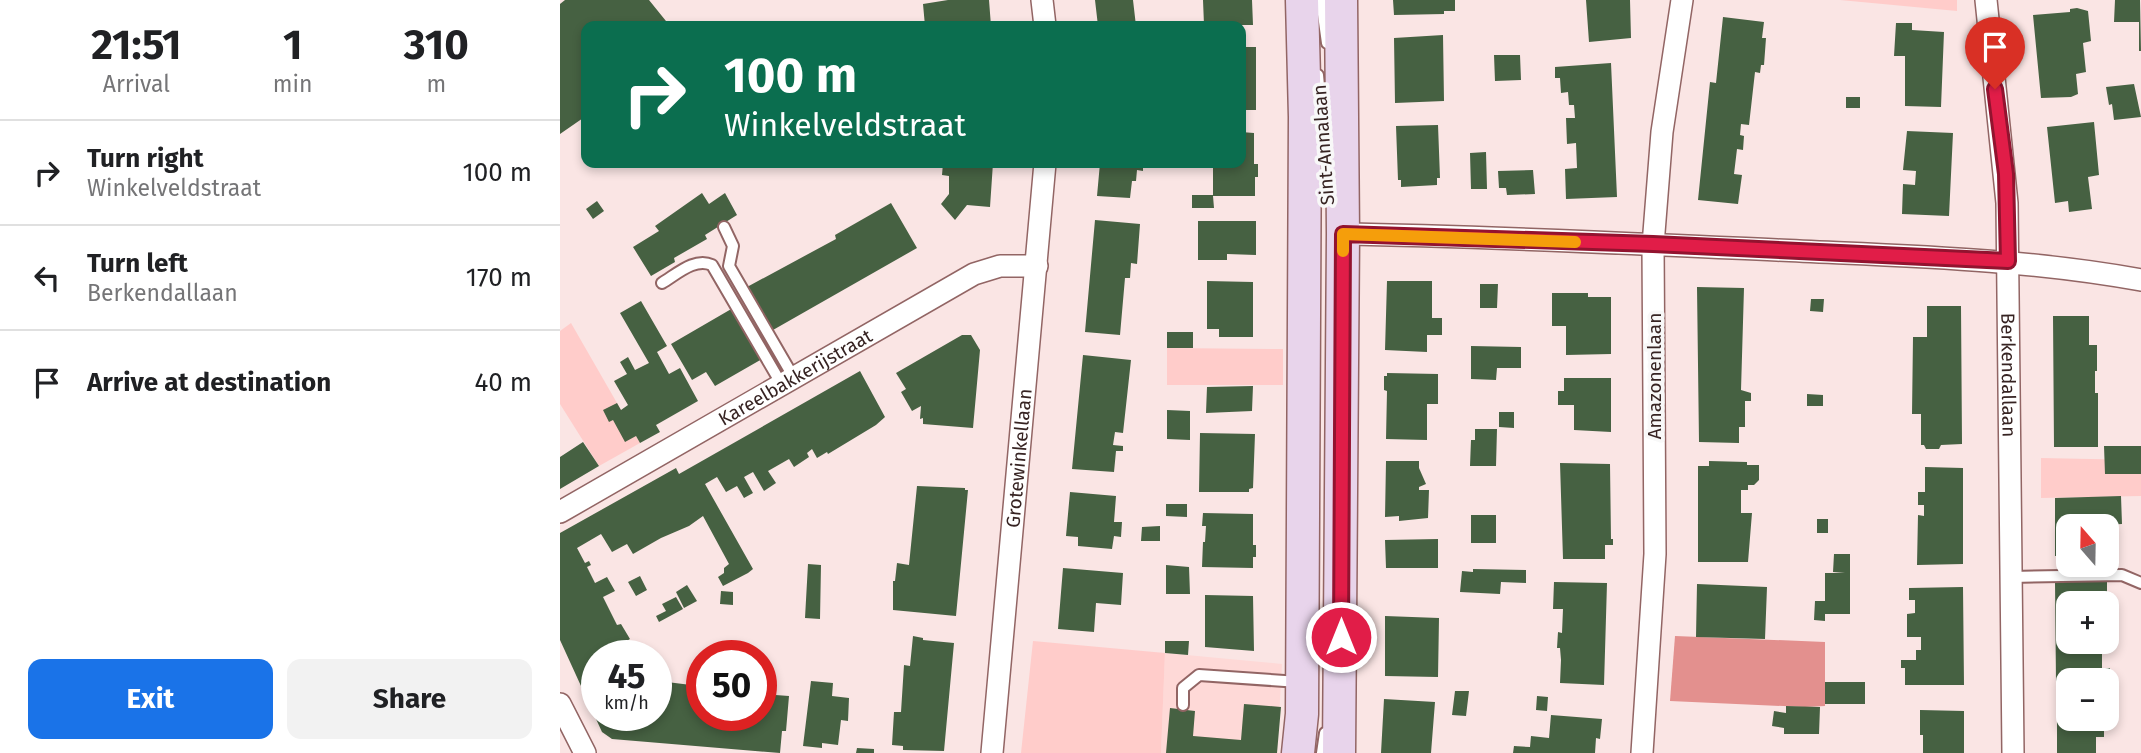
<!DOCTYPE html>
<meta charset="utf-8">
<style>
:root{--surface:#fff;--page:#f2f2f2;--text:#202124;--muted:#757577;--line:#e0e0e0;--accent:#1a73e8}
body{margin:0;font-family:"Fira Sans",sans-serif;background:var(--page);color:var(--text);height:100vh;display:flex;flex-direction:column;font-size:26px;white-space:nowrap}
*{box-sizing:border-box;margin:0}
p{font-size:23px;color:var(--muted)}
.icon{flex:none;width:38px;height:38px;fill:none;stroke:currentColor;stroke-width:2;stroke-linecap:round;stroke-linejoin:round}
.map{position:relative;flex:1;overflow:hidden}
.sheet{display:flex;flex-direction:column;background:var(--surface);width:560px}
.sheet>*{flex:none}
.hud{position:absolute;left:21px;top:21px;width:665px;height:147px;border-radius:14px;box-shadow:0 4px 10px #0003;background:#0b6e4f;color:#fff;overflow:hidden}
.needle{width:46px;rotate:340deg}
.controls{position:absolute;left:1496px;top:514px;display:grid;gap:14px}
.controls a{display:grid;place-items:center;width:63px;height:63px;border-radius:14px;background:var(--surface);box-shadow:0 4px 10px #0003;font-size:35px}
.speed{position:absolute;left:21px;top:640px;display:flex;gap:14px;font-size:35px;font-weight:700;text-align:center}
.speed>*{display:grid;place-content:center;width:91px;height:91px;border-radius:50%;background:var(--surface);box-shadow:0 4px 10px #0003;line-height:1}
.speed small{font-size:18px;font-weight:400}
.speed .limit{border:10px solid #d22;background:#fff;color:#111}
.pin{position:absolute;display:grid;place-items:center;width:60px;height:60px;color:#fff;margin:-72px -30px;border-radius:50% 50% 50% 0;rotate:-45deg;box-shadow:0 0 7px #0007}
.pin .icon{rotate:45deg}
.me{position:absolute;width:77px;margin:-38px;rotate:0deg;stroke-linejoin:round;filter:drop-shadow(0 0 5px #0008)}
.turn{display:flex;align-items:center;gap:24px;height:147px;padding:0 28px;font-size:32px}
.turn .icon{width:91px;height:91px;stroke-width:2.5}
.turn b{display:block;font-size:49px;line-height:60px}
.eta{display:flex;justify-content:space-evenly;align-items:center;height:119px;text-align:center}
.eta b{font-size:42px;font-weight:700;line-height:49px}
.action{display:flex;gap:14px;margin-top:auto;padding:14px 28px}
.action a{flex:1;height:80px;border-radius:14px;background:var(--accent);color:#fff;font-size:28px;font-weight:700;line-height:80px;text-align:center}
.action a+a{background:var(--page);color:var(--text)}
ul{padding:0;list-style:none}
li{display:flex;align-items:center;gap:21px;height:105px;padding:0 28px;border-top:2px solid var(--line)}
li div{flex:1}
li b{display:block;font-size:26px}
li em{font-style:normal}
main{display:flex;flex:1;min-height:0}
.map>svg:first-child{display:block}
.built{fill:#fed9d7}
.green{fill:#ffccca}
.forest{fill:#e3908e}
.building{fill:#466142}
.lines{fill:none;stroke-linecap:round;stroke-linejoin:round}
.lane-casing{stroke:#926564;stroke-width:14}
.street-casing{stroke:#926564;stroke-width:24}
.secondary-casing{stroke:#926564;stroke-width:35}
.lane{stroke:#fff;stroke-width:10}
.street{stroke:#fff;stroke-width:21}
.secondary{stroke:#e8d4eb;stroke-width:32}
.route-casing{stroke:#92132f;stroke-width:18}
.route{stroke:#e11d48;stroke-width:12}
.slow{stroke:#f59e0b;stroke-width:12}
.labels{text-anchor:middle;stroke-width:7;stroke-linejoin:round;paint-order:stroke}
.street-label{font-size:19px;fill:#362322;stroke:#f8f8f8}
</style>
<main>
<section class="sheet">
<div class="eta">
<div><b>21:51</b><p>Arrival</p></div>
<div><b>1</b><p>min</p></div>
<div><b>310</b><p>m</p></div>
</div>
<ul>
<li><svg class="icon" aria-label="right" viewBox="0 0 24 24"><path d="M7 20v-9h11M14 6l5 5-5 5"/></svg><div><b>Turn right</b><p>Winkelveldstraat</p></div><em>100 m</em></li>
<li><svg class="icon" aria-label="left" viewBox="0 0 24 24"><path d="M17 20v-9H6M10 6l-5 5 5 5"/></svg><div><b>Turn left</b><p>Berkendallaan</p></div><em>170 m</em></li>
<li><svg class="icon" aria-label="arrive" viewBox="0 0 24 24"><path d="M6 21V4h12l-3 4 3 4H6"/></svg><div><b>Arrive at destination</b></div><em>40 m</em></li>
</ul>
<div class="action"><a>Exit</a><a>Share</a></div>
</section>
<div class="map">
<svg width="1581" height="753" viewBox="0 0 1581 753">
<rect width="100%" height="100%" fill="#fae5e4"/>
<path class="built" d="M605,653L722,664L717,753H601Z"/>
<path class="green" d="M1280,0H1397V11Z
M11,323L80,443L39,466L0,404V331Z
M607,348L723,349V385H607Z
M1481,458L1581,460V496L1481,498Z
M473,641L605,653L601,753H461Z"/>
<path class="forest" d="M1115,636L1265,642V706L1245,707L1110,701Z"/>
<path class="building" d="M5,0H89L110,26H26V116L0,134V4Z
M388,0H429L431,26H365L363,4Z
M535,0H573L576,26H538Z
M643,0H692L693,25H644Z
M833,0H895V11H884V14L834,15Z
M1026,0H1070L1071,38L1029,42Z
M1555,0H1580L1581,51H1579V22H1554Z
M1517,8L1528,11L1531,41L1523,43L1526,72L1516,74L1518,94L1511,97L1481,98L1473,15L1510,12V9Z
M1163,17L1204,22L1202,38H1206L1204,65H1201L1200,73L1195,72L1189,125L1181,124L1180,135L1184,136L1183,150L1177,149L1174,174L1182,175L1178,204L1138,200L1150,82L1156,83Z
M1336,23H1352V30L1384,32L1381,107L1345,106V56H1334Z
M883,35L884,101L835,103L834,38Z
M681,47H696V110H681Z
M934,55H960L961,80L935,81Z
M1051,63L1057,197L1006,199L1005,169L1017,168L1016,143L1007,144L1006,118H1015L1014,105H1009L1008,92L1001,93L1000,78H995V67Z
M1574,84L1581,117L1554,120L1552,104L1549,105L1546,87Z
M1286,97H1300V108H1286Z
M1534,122L1539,175L1528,177L1532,209L1509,212L1508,201L1495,203L1487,127Z
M878,125L880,178H877V185L841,187V180H838L836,126Z
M1347,131L1393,133L1389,216L1342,214L1343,184L1355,185L1356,171L1343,170Z
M681,132L694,133V164H698V177H695V196H653L654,208H632V195H653V163H681Z
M926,152L927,189H911L910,153Z
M383,163H433L430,207L407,205L395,220L381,204L389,194V176L382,175Z
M540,163H583V171L577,170L576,181H572L570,198L537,196Z
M973,170L975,194L947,195L946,188H939L938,171Z
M142,193L149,204L165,193L177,215L145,235L147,239L114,258L115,262L91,276L73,247L99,231L95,226Z
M37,201L44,211L33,219L26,209Z
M331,203L357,248L213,330L187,287L276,239L275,235Z
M535,220L580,224L577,264L571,263L570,278H565L560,335L525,332Z
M638,221H696V255L667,254V260H638Z
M647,281L693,282V337H659V329H647Z
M827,281H872V318H882V335H867V352L825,350Z
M920,284H938L937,308H920Z
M1137,287L1184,288L1181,390L1191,393V401H1185V427H1179V443L1139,442Z
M992,293H1028V297H1051V354L1006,355V326H992Z
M1251,299H1264L1263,312L1250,311Z
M81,301L107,346L97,352L109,374L120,368L138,401L96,425L100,432L80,443L76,436L65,442L53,420L49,422L43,410L57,403L61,410L68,405L54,381L67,374L60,362L68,357L75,370L89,363L60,313Z
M1367,306H1401L1402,444L1381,445L1379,449H1366L1364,445H1361V414H1352L1353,337H1367Z
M173,308L202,359L155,386L146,372L132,380L111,344Z
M1493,316H1529V345H1537V371H1535V393H1538V447H1494Z
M607,332H633V348H607Z
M402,335H411L420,350L413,428L363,424V418L360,419L361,406L352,411L341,392L346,389L336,373Z
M911,346L961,347V368H937L936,380L911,379Z
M523,355L571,360L563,433L555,432L553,445L563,446V451H556L554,472L512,469Z
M300,371L325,417L316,425L268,454L267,452L257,458L252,449L247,453L249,457L234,467L229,459L208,471L216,483L204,491L193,472L184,477L193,493L184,498L177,486L166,492L157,477L145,484L193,569L188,573L163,586L158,577L164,573V568L169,564L143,516L129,526L101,538L73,554L67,544L52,552L41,534L17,548L25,563L29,561L31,565L27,567L35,583L47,577L55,591L43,597L57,625L61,624L70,639L60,645L66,656H37V716H96V702L105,703L107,682L131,685L130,696L142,697V716H201V694L229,696L226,731H222L220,753L52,739L42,732L0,640V533L116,468L119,474Z
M827,373L878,374V404H867V440L826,439L827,391L824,390V376H827Z
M1004,378H1051V432L1014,430V405H998V391H1004Z
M693,386L692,411L646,413L647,387Z
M1247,394L1263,395V406H1247Z
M607,410L630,411V440L607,439Z
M939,412H954V428L939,427Z
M915,429H937L936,466H910L911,440H915Z
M640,433L695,434L693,488L689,489V492H639Z
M23,442L39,466L0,489V457Z
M1544,446H1581V474H1545Z
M826,461H859V468L866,484L859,487V490H869L868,518L839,521V516L825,517Z
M1149,461L1187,462V465H1199V480L1194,485H1188V490H1181V513H1192L1188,562H1138V466H1149Z
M1000,463L1050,464L1051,539H1053V545H1045V559H1003Z
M1365,467L1403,468V564L1357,565L1358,515L1364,516V505H1358V492H1365Z
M357,486L405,488V490H408L396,616L333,610V581H335L337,563L349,565Z
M510,492L556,496L554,522H562L561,537L554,536L552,549L518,546V537L506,536Z
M1561,496L1562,524L1508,527V556H1495V498Z
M606,504H627V517L606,516Z
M643,513L693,514V545H696V557H693V568L642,567L643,542H645L646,526H642Z
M911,515H936V543H911Z
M1257,519H1268V533H1257Z
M600,526V541H581L582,527Z
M878,539V568H826L825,540Z
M1274,554H1290V614H1265V621L1254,620L1255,601H1265V573H1285L1273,572Z
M248,564L261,565L260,619L245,618Z
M606,565L629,567L630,594H606Z
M503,568L563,573L561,605L536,603L534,632L498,629Z
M913,569L966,570V583L941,582L940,594L900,592L902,571L913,572Z
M80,576L87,590L76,596L68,582Z
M1547,579V604H1508V642L1542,643V668H1550V682L1508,681V683H1496L1495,582Z
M994,582L1047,583L1044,685L1000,683L1001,660L1000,648H997L998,632L1002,633L1003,609H993Z
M1137,584L1207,587L1205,639L1136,637Z
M127,585L137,601L124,608L116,592Z
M1403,587L1404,685H1345V668H1341V660H1356V650H1361V637H1347V614L1355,613V600H1349V588Z
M161,591L173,592V605L160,604Z
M645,595L693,596L694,651L645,647Z
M116,597L123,609L99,622L96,616L106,611L102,604Z
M825,616L879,618L878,677L825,676Z
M353,636L363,638V640L394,643L384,751L343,750V746L332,745L334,712H341L344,665L350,666Z
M605,641H629L628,655L605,653Z
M251,681L273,683L272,696L289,698L288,721L281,720L278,745L262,743V748L243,746Z
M1265,682H1305V704H1265Z
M895,691H909L906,716L892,715Z
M977,696L988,697L987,711L976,710Z
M824,699L875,702L871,753H821Z
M684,704L721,707L717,753H606L610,708L635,711L633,736L681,740Z
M1226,706L1260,707L1259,734H1224V728L1212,726L1214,711L1226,713Z
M1360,710L1404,711V753H1363V735H1360Z
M1497,711H1508V719H1544V737H1536V753H1497Z
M991,715L1042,719L1040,739L1036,738L1035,753H953L954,746L970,747L971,736L989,738Z
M297,748L314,749V753H296Z"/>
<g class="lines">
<defs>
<path id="lane" d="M761,0L767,43
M758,75L768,188
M164,227L173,246L169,266L234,378
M102,283C117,274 135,257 152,265L222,385
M1451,577L1562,575L1581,583
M623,705V688L639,675L739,682
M762,753L765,733"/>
<g id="street">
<path d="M482,0L485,26"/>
<path id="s1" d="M1426,0L1447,203L1453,753"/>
<path d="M783,234C928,236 1073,244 1217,250C1339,256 1461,258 1581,280"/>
<path id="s2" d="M0,512L414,274L440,266H477"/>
<path d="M0,704L25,753"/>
<path id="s3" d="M432,753L485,163"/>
<path d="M1082,753L1095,554L1093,245L1102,132L1122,0"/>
</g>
<path id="secondary" d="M738,753L742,714L745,117L742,0
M779,753L783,234L781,0"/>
</defs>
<use href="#lane" class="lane-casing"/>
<use href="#street" class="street-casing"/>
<use href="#secondary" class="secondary-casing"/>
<use href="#lane" class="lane"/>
<use href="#street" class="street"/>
<use href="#secondary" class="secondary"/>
</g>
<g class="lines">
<defs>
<path id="route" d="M781,637L783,234L1093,244L1448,261L1446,174L1435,89"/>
</defs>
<use href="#route" class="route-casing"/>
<use href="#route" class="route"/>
<path class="slow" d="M783,251V234L1015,242"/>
</g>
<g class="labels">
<g class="street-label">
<text transform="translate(763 145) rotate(-94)" y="7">Sint-Annalaan</text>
<text transform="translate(1094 376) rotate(-90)" y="7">Amazonenlaan</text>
<text dy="7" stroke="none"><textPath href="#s1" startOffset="376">Berkendallaan</textPath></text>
<text dy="7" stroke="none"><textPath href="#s2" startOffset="271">Kareelbakkerijstraat</textPath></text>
<text dy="7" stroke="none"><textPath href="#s3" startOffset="296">Grotewinkellaan</textPath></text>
</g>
</g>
</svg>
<div class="controls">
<a><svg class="needle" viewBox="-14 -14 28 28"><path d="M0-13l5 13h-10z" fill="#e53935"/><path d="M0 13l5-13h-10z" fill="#757577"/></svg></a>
<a>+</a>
<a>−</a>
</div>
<div class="speed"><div>45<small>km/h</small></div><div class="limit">50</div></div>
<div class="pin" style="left:1435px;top:89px;background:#d93025"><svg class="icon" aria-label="arrive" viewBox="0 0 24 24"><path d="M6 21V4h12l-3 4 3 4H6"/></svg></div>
<svg class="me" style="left:781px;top:637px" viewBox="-20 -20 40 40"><circle r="17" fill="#e11d48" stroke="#fff" stroke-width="3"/><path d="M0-11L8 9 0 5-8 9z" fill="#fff"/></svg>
<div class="hud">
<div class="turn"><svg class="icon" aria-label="right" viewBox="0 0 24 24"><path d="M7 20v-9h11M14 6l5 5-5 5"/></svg><div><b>100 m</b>Winkelveldstraat</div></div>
</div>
</div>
</main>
